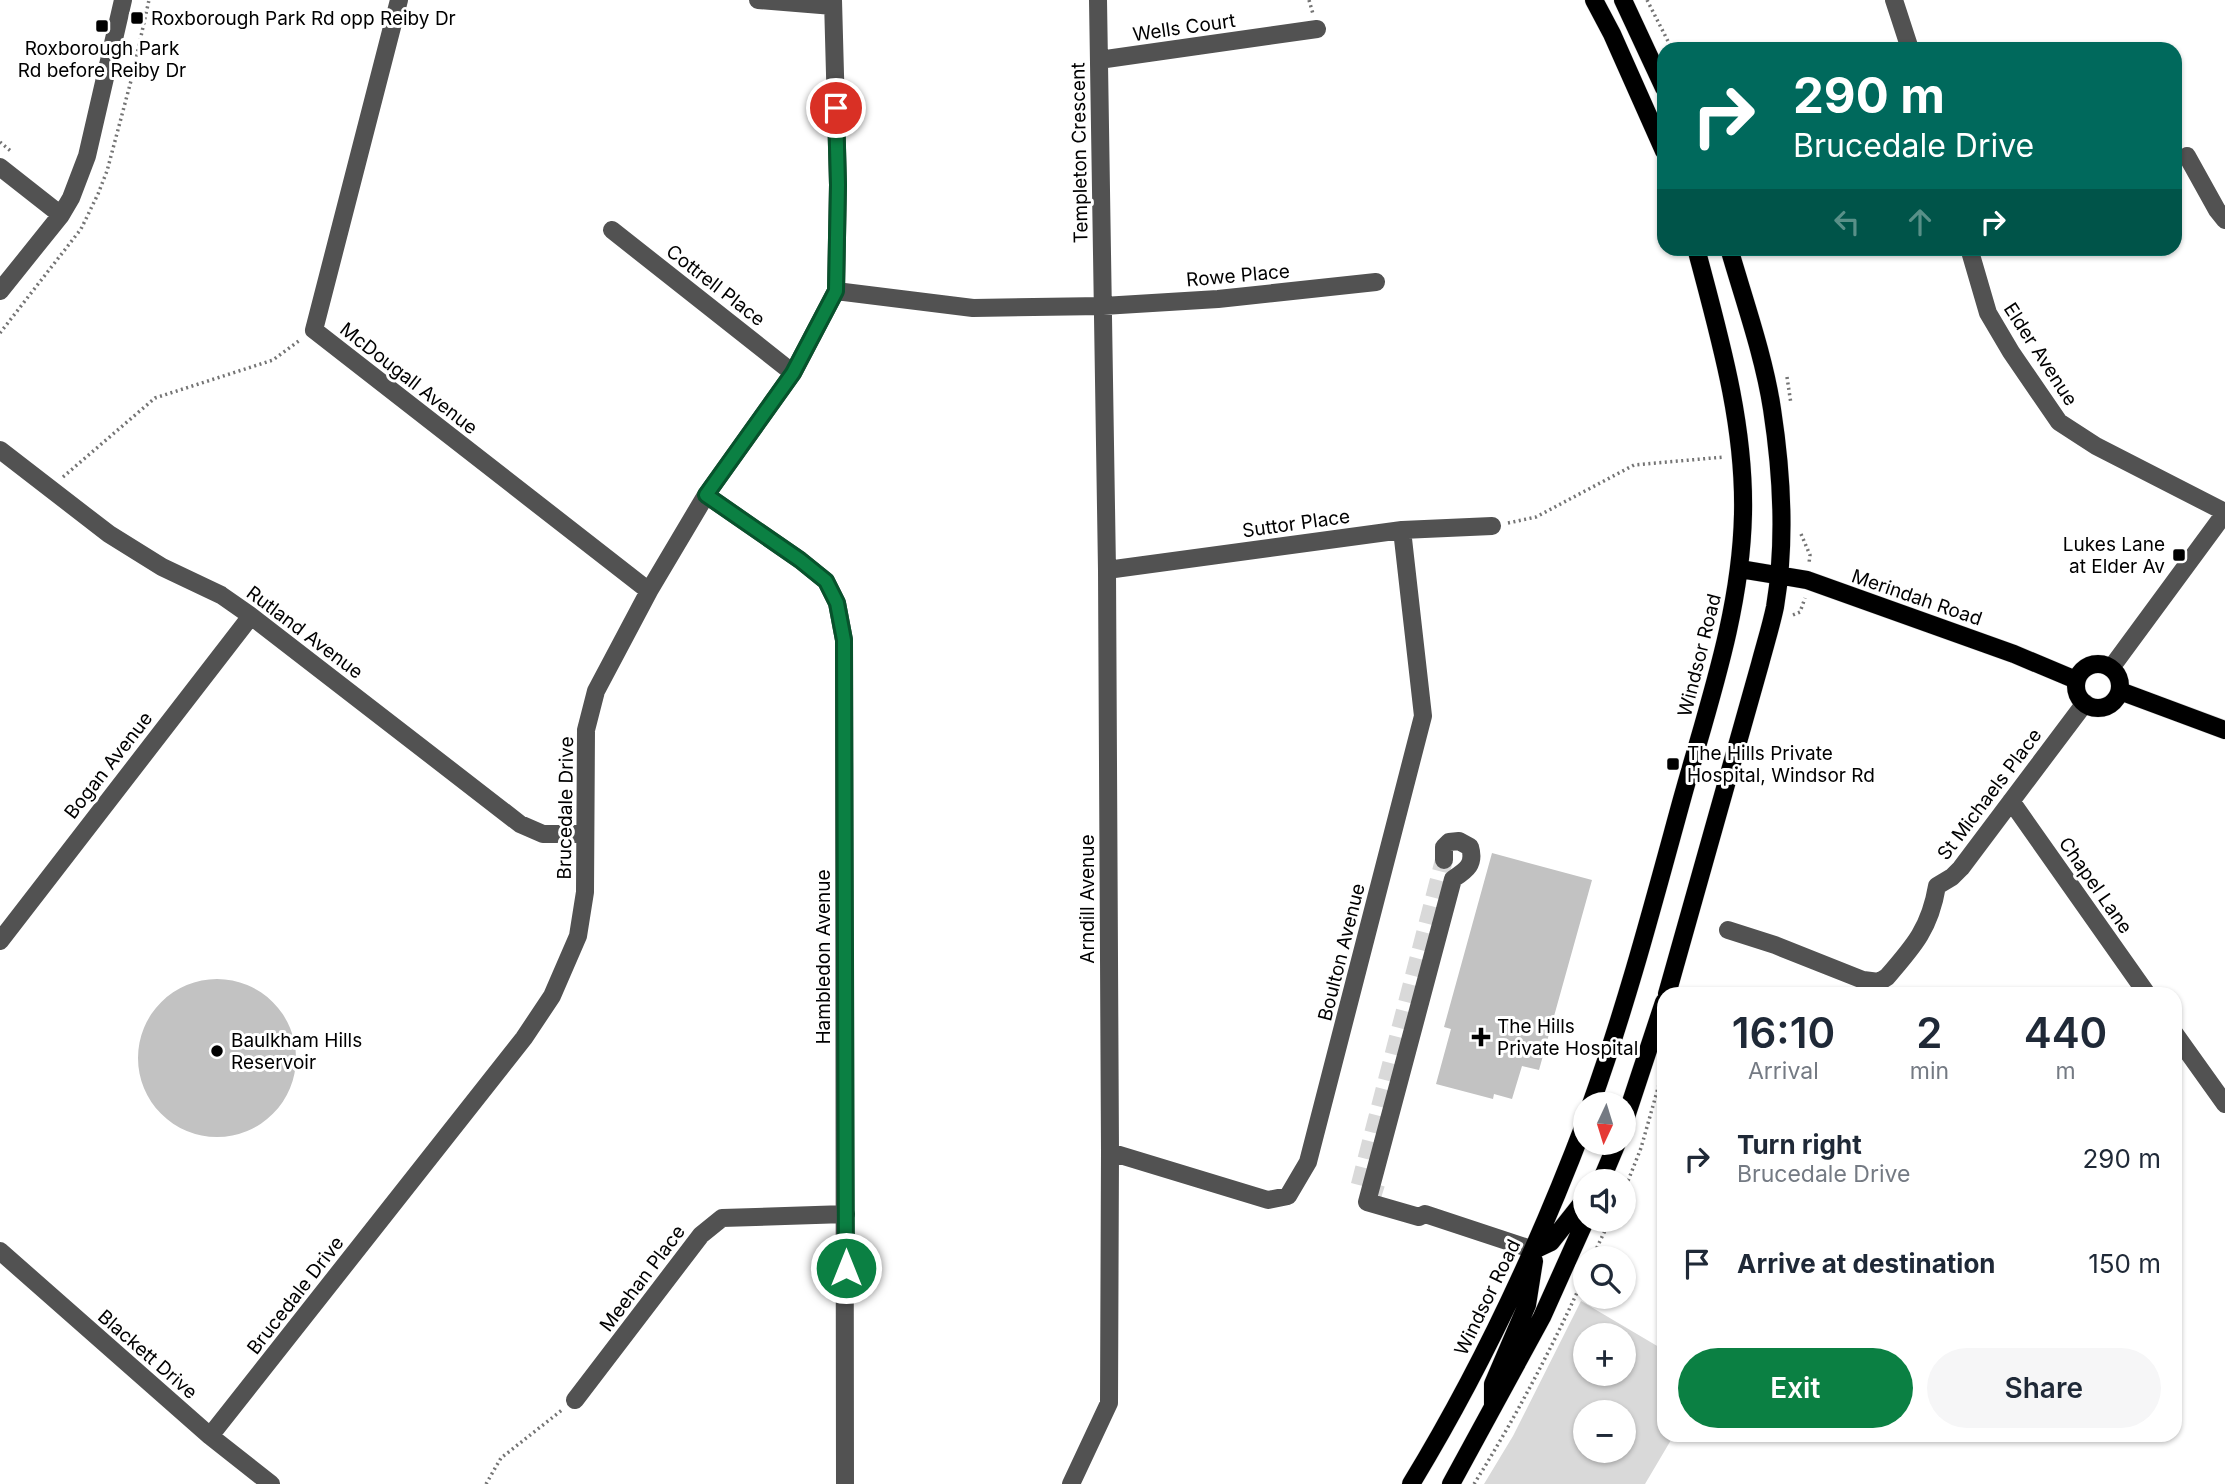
<!DOCTYPE html>
<meta charset="utf-8">
<style>
:root{--surface:#fff;--page:#f6f6f7;--text:#1f2937;--muted:#747a83;--accent:#0b8043}
body{margin:0;font-family:Inter,sans-serif;background:var(--page);color:var(--text);height:100vh;display:flex;flex-direction:column;font-size:26px;white-space:nowrap}
*{box-sizing:border-box;margin:0}
p{font-size:23px;color:var(--muted)}
.icon{flex:none;width:38px;height:38px;fill:none;stroke:currentColor;stroke-width:2;stroke-linecap:round;stroke-linejoin:round}
.map{position:relative;flex:1;overflow:hidden}
.side{position:absolute;left:1657px;top:987px;width:525px;height:455px;display:flex;flex-direction:column;background:var(--surface);border-radius:21px;box-shadow:0 2px 5px #0004}
.side>*{flex:none}
.hud{position:absolute;left:1657px;top:42px;width:525px;height:214px;border-radius:21px;box-shadow:0 2px 5px #0004;background:#00695c;color:#fff;overflow:hidden}
.needle{width:46px;rotate:184deg}
.fabs{position:absolute;left:1573px;top:1092px;display:grid;gap:14px}
.fabs a{display:grid;place-items:center;width:63px;height:63px;border-radius:50%;background:var(--surface);box-shadow:0 2px 5px #0004;font-size:35px}
.pin{position:absolute;display:grid;place-items:center;width:60px;height:60px;color:#fff;margin:-30px;border:4px solid #fff;border-radius:50%;box-shadow:0 2px 7px #0007}
.me{position:absolute;width:77px;margin:-38px;rotate:0deg;stroke-linejoin:round;filter:drop-shadow(0 0 5px #0008)}
.turn{display:flex;align-items:center;gap:24px;height:147px;padding:0 21px;font-size:32px}
.turn .icon{width:91px;height:91px;stroke-width:2.5}
.turn b{display:block;font-size:49px;line-height:60px}
.lanes{display:flex;align-items:center;height:66px;padding:0 21px;background:#0003;justify-content:center;gap:35px;direction:ltr}
.lanes .off{opacity:.35}
.eta{display:flex;justify-content:space-evenly;align-items:center;height:119px;text-align:center}
.eta b{font-size:42px;font-weight:600;line-height:49px}
.button{display:flex;gap:14px;margin-top:auto;padding:14px 21px}
.button a{flex:1;height:80px;border-radius:42px;background:var(--accent);color:#fff;font-size:28px;font-weight:600;line-height:80px;text-align:center}
.button a+a{background:var(--page);color:var(--text)}
ul{padding:0;list-style:none}
li{display:flex;align-items:center;gap:21px;height:105px;padding:0 21px}
li div{flex:1}
li b{display:block;font-size:26px}
li em{font-style:normal}
.map>svg:first-child{display:block}
.green{fill:#d9d9d9;fill-rule:evenodd}
.building{fill:#c2c2c2}
.lines{fill:none;stroke-linecap:round;stroke-linejoin:round}
.minor-tunnel{stroke:#d9d9d9;stroke-width:18;stroke-dasharray:18 9;stroke-linecap:butt}
.major-casing{stroke:#dbdbdb;stroke-width:19}
.path{stroke:#747474;stroke-width:3.5;stroke-dasharray:2 3.5;stroke-linecap:butt}
.minor{stroke:#525252;stroke-width:18}
.major{stroke:#000;stroke-width:18}
.route-casing{stroke:#07532c;stroke-width:18}
.route{stroke:#0b8043;stroke-width:12}
.poi-dot{fill:#000;stroke:#fff;stroke-width:2.5}
.labels{text-anchor:middle;stroke-width:6;stroke-linejoin:round;paint-order:stroke}
.poi-label{font-size:19px;fill:#000;stroke:#fff;text-anchor:start}
.street-label{font-size:19px;fill:#000;stroke:#fff}
</style>
<div class="map">
<svg width="2225" height="1484" viewBox="0 0 2225 1484">
<rect width="100%" height="100%" fill="#fff"/>
<path class="green" d="M1581,1301L1664,1350V1435H1674L1645,1484H1484L1513,1436ZM1586,1335H1624V1374H1586ZM1586,1412H1624V1451H1586Z"/>
<path class="building" d="M1492,853L1592,880L1539,1070L1522,1066L1512,1099L1494,1094L1493,1099L1436,1084L1451,1029L1444,1027Z
M138 1058a79 79 0 1 1 158 0a79 79 0 1 1-158 0Z"/>
<g class="lines">
<path class="minor-tunnel" d="M1382,1195L1359,1188L1444,860"/>
<defs>
<path id="major" d="M1594,0L1612,34L1664,151
M1623,0L1664,88
M1740,569L1807,580L2014,654L2076,680
M2076 686a22 22 0 1 1 44 0a22 22 0 1 1-44 0Z
M2120,691L2225,730
M1667,994L1760,664C1765,645 1771,626 1775,607C1786,542 1782,474 1772,409C1764,356 1744,300 1729,248
M1591,1104C1627,1004 1654,901 1682,799C1708,705 1741,612 1743,514C1745,423 1719,335 1696,248
M1624,1123L1664,1002
M1601,1181L1617,1143
M1534,1250L1551,1242L1586,1198
M1493,1407V1384L1527,1305L1534,1261
M1411,1484C1481,1369 1538,1247 1586,1120
M1451,1484L1542,1317L1586,1219"/>
</defs>
<use href="#major" class="major-casing"/>
<path class="path" d="M1309,0L1313,14
M1647,0L1672,49
M0,142L12,152
M0,333L81,229L98,194L107,171L132,77L149,0
M1787,377L1791,404
M63,477L155,398L273,360L300,340
M1508,523L1536,517L1634,465L1724,457
M1801,534L1810,555L1809,563
M1793,615L1800,612L1805,598
M1624,1191L1641,1148L1664,1067
M1592,1258L1610,1220
M486,1484L501,1458L562,1410
M1474,1484C1516,1417 1553,1346 1586,1273"/>
<path class="minor" d="M399,0L314,330L649,591
M758,0L833,6
M1894,0L1910,49
M1099,60L1317,29
M2187,156L2217,210L2225,220
M0,167L61,215
M612,230L793,373
M1969,248L1988,313L2011,352L2059,422L2096,446L2225,512
M0,291L61,215L71,198L87,156L123,0
M836,291L973,308L1103,306L1218,299L1376,282
M0,450L109,534L162,567L221,595L251,616L520,824L543,834H585
M706,495L800,560L826,581L837,603L844,640L845,1484
M1107,570L1402,530L1492,526
M2111,668L2225,513
M2011,801L2147,994
M1444,860V847L1449,842L1459,841L1470,847C1475,864 1467,870 1453,879L1367,1202L1419,1217L1425,1214L1534,1250
M1728,930L1775,945L1863,980L1879,982L1887,977C1914,946 1930,928 1937,886L1952,877L1961,868L2085,703
M0,941L251,616
M2175,1034L2225,1104
M1110,1152L1268,1200L1288,1196L1308,1162L1423,716L1402,530
M0,1251L210,1436L271,1484
M575,1400L701,1235L722,1218L846,1214
M210,1436L524,1038L552,996L578,936L585,892L586,730L596,691L649,591L706,495L793,373L836,291L838,185L833,0
M1071,1484L1109,1403L1110,1152L1107,570L1098,0"/>
<use href="#major" class="major"/>
</g>
<g class="lines">
<defs>
<path id="route" d="M836,108L838,185L836,291L793,373L706,495L800,560L826,581L837,603L844,640L846,1268"/>
</defs>
<use href="#route" class="route-casing"/>
<use href="#route" class="route"/>
</g>
<g class="poi-dot">
<rect x="130" y="11" width="14" height="14" rx="3.5"/>
<rect x="95" y="19" width="14" height="14" rx="3.5"/>
<rect x="2172" y="548" width="14" height="14" rx="3.5"/>
<rect x="1666" y="757" width="14" height="14" rx="3.5"/>
<path d="M1477.5 1026.5h7v7h7v7h-7v7h-7v-7h-7v-7h7z"/>
<circle cx="217" cy="1051" r="7"/>
</g>
<g class="labels">
<g class="poi-label">
<text x="151" y="25">Roxborough Park Rd opp Reiby Dr</text>
<text x="102" y="55" text-anchor="middle">Roxborough Park<tspan x="102" dy="22">Rd before Reiby Dr</tspan></text>
<text x="2165" y="551" text-anchor="end">Lukes Lane<tspan x="2165" dy="22">at Elder Av</tspan></text>
<text x="1687" y="760">The Hills Private<tspan x="1687" dy="22">Hospital, Windsor Rd</tspan></text>
<text x="1497" y="1033">The Hills<tspan x="1497" dy="22">Private Hospital</tspan></text>
<text x="231" y="1047">Baulkham Hills<tspan x="231" dy="22">Reservoir</tspan></text>
</g>
<g class="street-label">
<text transform="translate(1184 27) rotate(-8)" y="7">Wells Court</text>
<text transform="translate(1079 153) rotate(-91)" y="7">Templeton Crescent</text>
<text transform="translate(1238 275) rotate(-5)" y="7">Rowe Place</text>
<text transform="translate(716 285) rotate(38)" y="7">Cottrell Place</text>
<text transform="translate(2041 354) rotate(57)" y="7">Elder Avenue</text>
<text transform="translate(409 378) rotate(38)" y="7">McDougall Avenue</text>
<text transform="translate(1296 523) rotate(-8)" y="7">Suttor Place</text>
<text transform="translate(1917 597) rotate(19)" y="7">Merindah Road</text>
<text transform="translate(305 632) rotate(37)" y="7">Rutland Avenue</text>
<text transform="translate(1699 655) rotate(-76)" y="7">Windsor Road</text>
<text transform="translate(108 765) rotate(-52)" y="7">Bogan Avenue</text>
<text transform="translate(1989 794) rotate(-53)" y="7">St Michaels Place</text>
<text transform="translate(565 808) rotate(-89)" y="7">Brucedale Drive</text>
<text transform="translate(2096 885) rotate(55)" y="7">Chapel Lane</text>
<text transform="translate(1087 899) rotate(-90)" y="7">Arndill Avenue</text>
<text transform="translate(1341 952) rotate(-76)" y="7">Boulton Avenue</text>
<text transform="translate(823 957) rotate(-90)" y="7">Hambledon Avenue</text>
<text transform="translate(642 1278) rotate(-53)" y="7">Meehan Place</text>
<text transform="translate(295 1295) rotate(-52)" y="7">Brucedale Drive</text>
<text transform="translate(1487 1297) rotate(-64)" y="7">Windsor Road</text>
<text transform="translate(148 1354) rotate(41)" y="7">Blackett Drive</text>
</g>
</g>
</svg>
<div class="fabs">
<a><svg class="needle" viewBox="-14 -14 28 28"><path d="M0-13l5 13h-10z" fill="#e53935"/><path d="M0 13l5-13h-10z" fill="#747a83"/></svg></a>
<a><svg class="icon" aria-label="sound" viewBox="0 0 24 24"><path d="M4 9h4l5-4v14l-5-4H4zM17 9q2 3 0 6"/></svg></a>
<a><svg class="icon" aria-label="search" viewBox="0 0 24 24"><circle cx="10" cy="10" r="6"/><path d="M15 15l6 6"/></svg></a>
<a>+</a>
<a>−</a>
</div>
<div class="pin" style="left:836px;top:108px;background:#d93025"><svg class="icon" aria-label="arrive" viewBox="0 0 24 24"><path d="M6 21V4h12l-3 4 3 4H6"/></svg></div>
<svg class="me" style="left:846px;top:1268px" viewBox="-20 -20 40 40"><circle r="17" fill="#0b8043" stroke="#fff" stroke-width="3"/><path d="M0-11L8 9 0 5-8 9z" fill="#fff"/></svg>
<div class="hud">
<div class="turn"><svg class="icon" aria-label="right" viewBox="0 0 24 24"><path d="M7 20v-9h11M14 6l5 5-5 5"/></svg><div><b>290 m</b>Brucedale Drive</div></div>
<div class="lanes"><svg class="icon off" aria-label="left" viewBox="0 0 24 24"><path d="M17 20v-9H6M10 6l-5 5 5 5"/></svg><svg class="icon off" aria-label="ahead" viewBox="0 0 24 24"><path d="M12 20V5M6 11l6-6 6 6"/></svg><svg class="icon" aria-label="right" viewBox="0 0 24 24"><path d="M7 20v-9h11M14 6l5 5-5 5"/></svg></div>
</div>
<section class="side">
<div class="eta">
<div><b>16:10</b><p>Arrival</p></div>
<div><b>2</b><p>min</p></div>
<div><b>440</b><p>m</p></div>
</div>
<ul>
<li><svg class="icon" aria-label="right" viewBox="0 0 24 24"><path d="M7 20v-9h11M14 6l5 5-5 5"/></svg><div><b>Turn right</b><p>Brucedale Drive</p></div><em>290 m</em></li>
<li><svg class="icon" aria-label="arrive" viewBox="0 0 24 24"><path d="M6 21V4h12l-3 4 3 4H6"/></svg><div><b>Arrive at destination</b></div><em>150 m</em></li>
</ul>
<div class="button"><a>Exit</a><a>Share</a></div>
</section>
</div>
